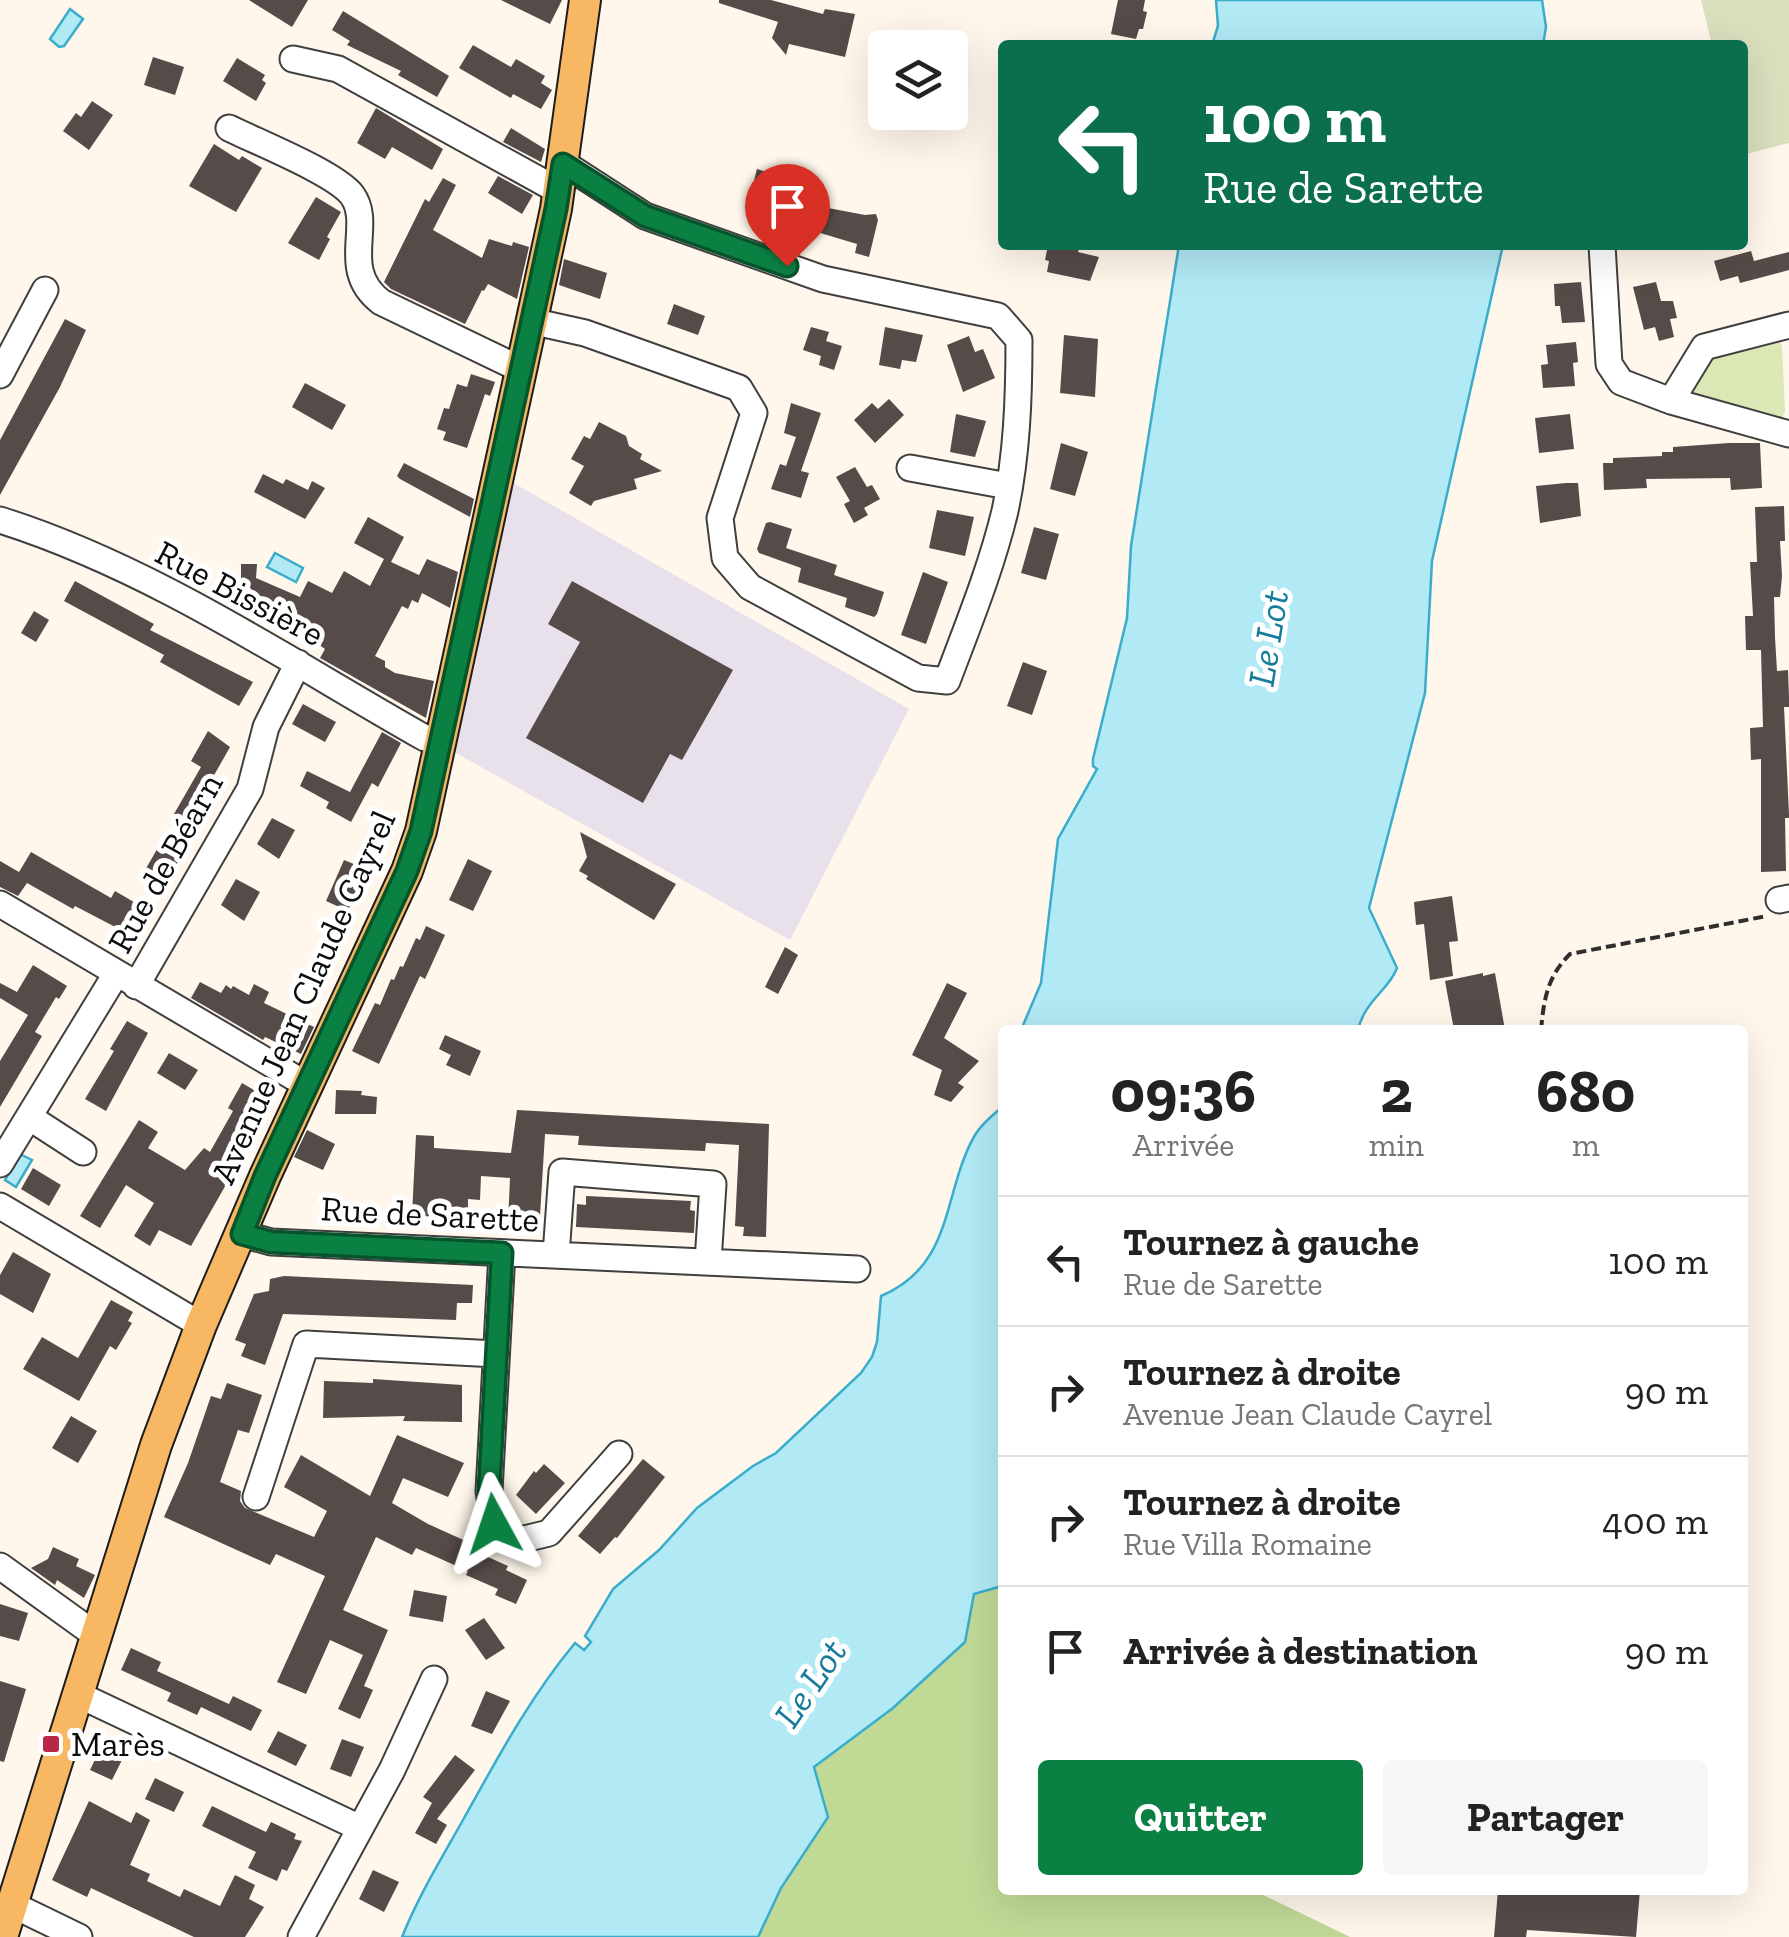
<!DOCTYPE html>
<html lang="fr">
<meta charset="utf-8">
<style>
:root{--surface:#fff;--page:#f6f6f6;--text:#222;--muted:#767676;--line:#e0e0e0;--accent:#0b8043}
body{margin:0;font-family:"Zilla Slab",serif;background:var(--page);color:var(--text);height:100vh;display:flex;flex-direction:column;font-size:38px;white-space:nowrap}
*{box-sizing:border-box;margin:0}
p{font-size:32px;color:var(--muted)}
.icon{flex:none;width:55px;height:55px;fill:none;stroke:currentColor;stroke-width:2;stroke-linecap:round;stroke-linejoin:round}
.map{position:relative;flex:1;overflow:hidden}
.details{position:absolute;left:998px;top:1025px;width:750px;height:870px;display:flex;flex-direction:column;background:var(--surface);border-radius:10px;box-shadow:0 10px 40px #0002}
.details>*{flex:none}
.guide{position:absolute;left:998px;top:40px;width:750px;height:210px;border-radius:10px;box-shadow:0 10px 40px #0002;background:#0b6e4f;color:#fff;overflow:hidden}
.tools{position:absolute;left:868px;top:30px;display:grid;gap:20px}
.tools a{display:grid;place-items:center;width:100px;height:100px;border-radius:10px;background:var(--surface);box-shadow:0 10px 40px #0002;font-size:50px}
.pin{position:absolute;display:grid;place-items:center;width:85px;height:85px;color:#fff;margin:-102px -42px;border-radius:50% 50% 50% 0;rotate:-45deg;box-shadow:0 0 10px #0007}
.pin .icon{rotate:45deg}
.me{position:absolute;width:110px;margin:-55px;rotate:355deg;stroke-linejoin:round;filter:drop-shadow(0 0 8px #0008)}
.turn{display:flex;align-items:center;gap:35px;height:210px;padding:0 40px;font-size:45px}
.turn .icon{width:130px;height:130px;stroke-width:2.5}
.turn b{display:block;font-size:70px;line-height:85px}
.eta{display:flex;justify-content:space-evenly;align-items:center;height:170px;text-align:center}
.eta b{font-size:60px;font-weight:700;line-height:70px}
.action{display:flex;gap:20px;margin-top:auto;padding:20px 40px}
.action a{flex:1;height:115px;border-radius:10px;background:var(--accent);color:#fff;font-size:40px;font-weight:700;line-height:115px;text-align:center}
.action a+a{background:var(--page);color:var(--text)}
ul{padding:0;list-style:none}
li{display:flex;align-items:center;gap:30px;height:130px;padding:0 40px;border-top:2px solid var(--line)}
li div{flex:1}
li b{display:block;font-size:38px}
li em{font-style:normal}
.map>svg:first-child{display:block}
.industrial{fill:#e8e0eb}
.green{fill:#dae8b6}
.forest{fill:#c0d995}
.cemetery{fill:#dbdfbe}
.water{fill:#b1e9f5;stroke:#39adcb;stroke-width:2.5}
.building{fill:#554b49}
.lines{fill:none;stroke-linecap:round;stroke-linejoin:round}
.minor-casing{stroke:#3f3f3f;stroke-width:29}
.major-casing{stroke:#1d1d1d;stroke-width:34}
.path{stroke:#2e2e2e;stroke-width:4;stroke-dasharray:10 5;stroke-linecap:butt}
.minor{stroke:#fff;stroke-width:25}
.major{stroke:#f7b763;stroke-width:30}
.route-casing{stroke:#07532c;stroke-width:25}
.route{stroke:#0b8043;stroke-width:18}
.poi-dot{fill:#ba2649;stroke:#fff;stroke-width:4}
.labels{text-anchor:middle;stroke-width:10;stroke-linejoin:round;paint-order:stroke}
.street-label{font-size:35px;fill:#0c0c0c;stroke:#fff}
.poi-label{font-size:35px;fill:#0c0c0c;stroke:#fff;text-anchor:start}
.water-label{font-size:38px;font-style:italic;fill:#177b9c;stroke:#fff}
</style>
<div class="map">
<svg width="1789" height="1937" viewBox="0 0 1789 1937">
<rect width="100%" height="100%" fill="#fff7eb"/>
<path class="industrial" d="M510,481L909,709L790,940L454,752Z"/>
<path class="green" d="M1778,339L1782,346L1785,412L1780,419L1694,399L1688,392L1704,357Z"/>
<path class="forest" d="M1002,1586V1890H1253L1350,1937H758L781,1888L814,1767L893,1708L974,1594Z"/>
<path class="cemetery" d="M1701,0H1789V143L1743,155L1742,45H1712Z"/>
<path class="water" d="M1216,0H1542L1546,27L1543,45H1212L1218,26Z
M70,9L83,19L64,46L59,47L50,39Z
M1179,245H1503L1432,561L1425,693L1369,908L1397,968C1389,990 1365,1000 1358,1030H1021L1041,983L1058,839L1097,769L1093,766V759L1127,618L1131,546Z
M275,553L303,568L296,582L267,567Z
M1002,1107V1586L974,1594L965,1642L893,1708L814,1767L828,1817L781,1888L758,1937H402C419,1895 441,1859 463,1820C497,1759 530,1697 575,1643L584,1650L591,1642L585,1636L613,1589L659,1550L697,1508L753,1466L776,1453L861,1373L872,1357L877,1342L881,1296C955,1265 942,1192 975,1135C982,1123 992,1116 1002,1107Z
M20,1154L32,1160L16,1187L5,1180Z"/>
<path class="building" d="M249,0H308L292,27Z
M501,0H562L550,24Z
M719,0H771L823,14L825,9L855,14L845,57L789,44L786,55L772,38L778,22L719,3Z
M1118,0H1145L1143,11L1147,12L1143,29H1139L1136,39L1111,34Z
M343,11L449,76L437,97L398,75L401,71L347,45L350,41L332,30Z
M473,45L511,67L516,59L545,76L541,83L552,90L541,109L513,94L511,98L459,68Z
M153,57L184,67L175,95L144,85Z
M237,58L265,75L262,80L266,83L256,101L223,81Z
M92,101L113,115L89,150L63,131L76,113L81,117Z
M376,108L443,149L432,170L392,147L385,159L357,143Z
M511,128L545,149L541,162L503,142Z
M214,144L239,160L242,156L262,168L236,212L189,186Z
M757,169L814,188L810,207L788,202L784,218L765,213L769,197L751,193Z
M498,176L533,195L522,214L488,193Z
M443,178L456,185L433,230L482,258L489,239L512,246L513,242L529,247L517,299L488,284L484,291L482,290L465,324L391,289L384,282L425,199L429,202Z
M316,197L341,212L327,237L330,239L319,260L288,243Z
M823,207L865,215L876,214L878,220L869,257L855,253L857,244L817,232Z
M1048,245H1080L1078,252L1099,257L1090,281L1047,272L1049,261L1045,260Z
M1751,251L1754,261L1789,252V270L1740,283L1738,276L1720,281L1714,261Z
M564,259L607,273L600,299L559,285Z
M1581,282L1585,322L1562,323L1560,306H1555L1554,284Z
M1656,282L1661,301H1673L1677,318L1670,319L1674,337L1659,341L1655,327L1644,330L1633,287Z
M674,304L705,316L698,335L667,324Z
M65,319L86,330L60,387L0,495V440Z
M811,327L829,332L826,341L842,346L834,370L819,365L821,356L803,350Z
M885,327L923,335L916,362L902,360L900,369L879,365Z
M1064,335L1098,339L1095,397L1060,393Z
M969,336L975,352L983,349L995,378L963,392L947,345Z
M1576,342L1578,362L1573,363L1575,386L1543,388L1541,365L1548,364L1546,345Z
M471,374L495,382L490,396L485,394L467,448L443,440L446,432L437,429L444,408L449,409L457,384L467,387Z
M305,383L346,405L332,430L292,407Z
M889,399L904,415L875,443L854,420L872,403L878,409Z
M791,403L821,413L801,471L809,473L801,498L771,489L780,464L786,466L796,437L784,433Z
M956,414L986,421L975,457L950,452Z
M1570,414L1574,449L1539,453L1535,418Z
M599,422L626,436L629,446L642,454L640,459L662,471L634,479L637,489L594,501L591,506L569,493L584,466L571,459L584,436L590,439Z
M1061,443L1088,452L1075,496L1050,489Z
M1729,443H1760L1762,488L1731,490L1730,478L1646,479L1647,488L1604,490L1603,463H1613V458L1662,456V452H1673V447Z
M404,463L474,499L470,517L400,479L397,476Z
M855,467L867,487L872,485L880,499L864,508L868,515L854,523L844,504L850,501L836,477Z
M263,474L283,484L286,479L308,490L312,481L325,488L305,519L254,492Z
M1566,483H1578L1581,516L1540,523L1536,486Z
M1784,506L1785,541H1780L1782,576L1780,597H1774L1775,637L1777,671L1788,670L1789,697V707H1784L1789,814V818H1785L1786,871L1761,872V759L1751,760L1750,728L1763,727L1761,650H1746L1745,616H1753L1750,562H1757L1755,507Z
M937,510L974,517L965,556L929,548Z
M368,517L404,537L391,562L419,575L427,559L458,572L450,608L422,593L418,603L412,600L408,609L402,606L375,656L385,661V667L395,673L434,681L426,718L320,658L325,649L308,637L312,629L282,613L280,616L262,609L259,614L244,606L251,588L241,582V564H257L256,578L300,597L308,581L332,593L344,571L370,586L384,559L354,543Z
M770,522L792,529L786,548L837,565L834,575L884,592L877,614L874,617L845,607L847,598L798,582L801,568L759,553L757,549L766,523Z
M1034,527L1059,534L1046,580L1021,573Z
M923,572L948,582L926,644L901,635Z
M75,581L154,624L150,630L253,682L239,706L160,662L164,655L64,601Z
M572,581L733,670L682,760L670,754L643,803L526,738L580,642L548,624Z
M34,611L49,620L36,642L21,633Z
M1023,662L1047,671L1032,715L1007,706Z
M303,704L336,722L325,742L292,724Z
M208,731L230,747L204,793L212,800L197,826L174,814L201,767L191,761Z
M382,732L401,743L378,787L372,783L351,822L326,808L329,802L300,786L307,771L350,792Z
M272,818L295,830L279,859L257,844Z
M580,832L676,884L654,920L586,879L588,876L579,871L587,857Z
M160,844L181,857L164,884L144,872Z
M31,852L111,898L115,891L139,905L123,931L75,906L73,909L27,883L18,896L0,887V861L19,872Z
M468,859L492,871L473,911L449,900Z
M344,860L361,867L358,874L363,877L348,911L326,901Z
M236,879L260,892L244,921L221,905Z
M1452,896L1458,941L1449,942L1453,976L1430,980L1424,924L1416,925L1414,902Z
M426,926L445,935L425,979L420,976L379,1064L352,1051L375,1003L380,1005L391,979L394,980L400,966L403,967L416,938L420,940Z
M785,947L798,955L778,994L765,987Z
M33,965L67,986L59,999L56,997L35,1032L42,1036L0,1107V1061L28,1015L0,998V983L17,992Z
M1483,973V976L1495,973L1505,1030H1454L1445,981Z
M200,982L221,993L226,985L231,989L233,986L249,995L254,984L269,992L264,1003L314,1027L301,1054L265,1037L263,1040L191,998Z
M947,983L967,993L944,1038L979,1061L958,1083L964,1087L951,1102L934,1095L942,1070L912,1055Z
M127,1021L148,1033L106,1111L85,1099L114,1051L110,1049Z
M445,1035L481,1051L470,1076L446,1065L451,1055L439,1049Z
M169,1053L198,1070L185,1090L157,1073Z
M242,1083L264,1096L266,1101L247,1136L252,1139L191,1246L159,1230L150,1246L134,1236L154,1203L126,1185L100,1228L80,1216L139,1120L158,1132L148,1148L185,1170L204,1148L210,1152L233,1111L228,1108Z
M336,1090L362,1091L361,1095L377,1097L376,1114H335Z
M517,1110L769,1124L766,1237L743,1236L744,1227L735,1226L739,1145L706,1143L705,1151L612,1147L578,1145L579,1136L545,1134L540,1216H531V1224L508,1223L510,1178L481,1176L480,1200L468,1199V1208L435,1206V1217L412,1215L416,1135L434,1136V1148L511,1153Z
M307,1130L335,1144L323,1170L294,1157Z
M33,1168L61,1185L49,1206L21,1189Z
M586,1196L691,1201L690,1210L695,1211L694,1233L576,1227L577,1204L586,1205Z
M13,1252L51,1274L33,1313L0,1294V1275Z
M284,1276L473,1285L472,1303H457L456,1320L283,1314L265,1365L241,1356L246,1344L235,1340L254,1294L269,1291L270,1279Z
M111,1300L133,1312L128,1321L132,1323L116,1350L110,1346L79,1401L23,1369L42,1337L78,1358Z
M373,1379L462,1385V1422L403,1421L405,1416L323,1418L324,1381L373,1383Z
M227,1383L262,1395L249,1433L238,1430L220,1482L241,1491L240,1501L245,1508L314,1537L327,1511L284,1487L301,1455L370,1496L397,1435L464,1463L448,1497L403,1478L392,1503L428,1524L479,1547L477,1552L508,1566L506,1570L527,1580L516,1604L495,1595L498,1589L466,1575L468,1571L416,1548L412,1555L376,1537L343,1610L388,1630L364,1686L373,1690L360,1719L338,1709L363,1655L330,1640L306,1694L277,1682L325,1576L276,1554L270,1565L164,1517L188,1463L211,1396L221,1399Z
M71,1416L97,1431L78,1463L52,1448Z
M643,1459L665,1477L617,1538L615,1537L600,1554L578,1536Z
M544,1464L565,1483L536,1514L516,1495L534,1471L536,1473Z
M53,1547L79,1559L76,1566L95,1575L84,1598L57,1580L55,1585L31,1568L48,1559Z
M414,1590L447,1596L443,1622L409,1616Z
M0,1604L28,1613L19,1641L0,1636Z
M484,1618L505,1648L486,1660L465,1630Z
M131,1648L161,1662L157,1671L229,1704L233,1696L262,1710L251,1731L201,1707L197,1715L167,1701L171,1693L121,1670Z
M0,1681L26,1689L4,1762L0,1761Z
M486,1691L510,1701L492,1734L471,1726Z
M278,1731L307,1745L296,1766L267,1752Z
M342,1739L364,1747L351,1777L330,1769Z
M104,1741L126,1752L112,1780L90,1770Z
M455,1755L475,1770L437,1819L447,1825L436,1844L415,1833L432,1803L423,1797Z
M155,1778L184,1792L174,1812L145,1799Z
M89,1801L131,1823L136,1812L150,1820L130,1865L150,1874L147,1881L180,1897L184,1889L220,1906L235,1875L255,1885L249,1899L264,1907L245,1937H194L91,1888L87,1897L52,1880Z
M212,1806L266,1832L271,1822L296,1834L294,1839L302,1841L287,1871L282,1869L277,1881L248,1868L256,1852L202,1826Z
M373,1870L399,1882L384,1912L359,1899Z
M1498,1890H1640L1636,1937L1527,1930L1526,1937H1494Z"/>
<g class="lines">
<defs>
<path id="minor" d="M293,59L338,69L559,191
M229,128C257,142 335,173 352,195C374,225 338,269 381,302L520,369
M1602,245L1609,364L1621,382L1671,401L1789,434
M531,321L585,333L739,388L754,413L720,518L725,558L750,587L918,678L947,681C968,625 991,569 1005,511C1017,455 1019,397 1019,340L998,316L823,279L645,216L563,163
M0,375L45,290
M1671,401L1704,347L1789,325
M910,468L1008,486
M0,520C152,568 287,660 425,738L440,742
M1779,900L1789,898
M0,904L307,1085
M136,986L250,789L266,727L298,663
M29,1117L83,1152
M0,1164L116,974
M0,1206L201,1325
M242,1234L271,1242L857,1269
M502,1253L489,1491L494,1524L520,1540L549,1533L619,1454
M556,1255L562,1172L713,1184L708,1262
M256,1497L306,1344L496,1354
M0,1566L97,1636
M79,1695L360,1828
M13,1905L79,1937
M301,1937L392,1770L434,1679"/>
<path id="major" d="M2,1937L156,1445L201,1325L265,1176L407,871L421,831L556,209L585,0"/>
</defs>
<use href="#minor" class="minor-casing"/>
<use href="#major" class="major-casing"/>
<path class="path" d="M1541,1030C1544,999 1547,977 1570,954L1767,916"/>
<use href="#minor" class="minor"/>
<use href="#major" class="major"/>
</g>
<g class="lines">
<defs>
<path id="route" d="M494,1524L489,1491L502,1253L271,1242L242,1234L265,1176L407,871L421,831L556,209L563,164L645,216L787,266"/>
</defs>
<use href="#route" class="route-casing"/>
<use href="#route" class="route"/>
</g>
<rect class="poi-dot" x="41" y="1734" width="20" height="20" rx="5"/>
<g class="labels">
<g class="street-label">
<text transform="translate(240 593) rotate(28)" y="12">Rue Bissière</text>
<text transform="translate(165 863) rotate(-61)" y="12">Rue de Béarn</text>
<text transform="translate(303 997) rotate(-66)" y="12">Avenue Jean Claude Cayrel</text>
<text transform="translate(430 1214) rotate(3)" y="12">Rue de Sarette</text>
</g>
<g class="poi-label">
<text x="71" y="1756">Marès</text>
</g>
<g class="water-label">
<text transform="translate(1268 638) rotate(-81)" y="13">Le Lot</text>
<text transform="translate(810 1683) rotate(-56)" y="13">Le Lot</text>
</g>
</g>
</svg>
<div class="tools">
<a><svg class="icon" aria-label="layers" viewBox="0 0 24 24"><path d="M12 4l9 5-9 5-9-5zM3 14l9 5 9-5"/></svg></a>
</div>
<div class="pin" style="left:787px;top:266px;background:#d93025"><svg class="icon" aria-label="arrive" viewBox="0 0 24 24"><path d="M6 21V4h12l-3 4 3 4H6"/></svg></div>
<svg class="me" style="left:494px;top:1524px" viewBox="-20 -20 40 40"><path d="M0-17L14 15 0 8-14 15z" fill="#0b8043" stroke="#fff" stroke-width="4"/></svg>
<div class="guide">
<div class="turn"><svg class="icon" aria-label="left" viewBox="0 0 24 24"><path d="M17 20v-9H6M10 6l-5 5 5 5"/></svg><div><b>100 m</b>Rue de Sarette</div></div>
</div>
<section class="details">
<div class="eta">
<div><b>09:36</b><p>Arrivée</p></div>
<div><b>2</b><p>min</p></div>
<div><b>680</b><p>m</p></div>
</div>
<ul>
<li><svg class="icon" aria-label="left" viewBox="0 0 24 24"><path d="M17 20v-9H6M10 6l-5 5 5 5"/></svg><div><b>Tournez à gauche</b><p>Rue de Sarette</p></div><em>100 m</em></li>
<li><svg class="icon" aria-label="right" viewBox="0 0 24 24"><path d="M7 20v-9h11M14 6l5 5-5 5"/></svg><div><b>Tournez à droite</b><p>Avenue Jean Claude Cayrel</p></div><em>90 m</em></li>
<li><svg class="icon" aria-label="right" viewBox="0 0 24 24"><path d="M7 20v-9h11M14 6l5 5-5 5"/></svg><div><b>Tournez à droite</b><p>Rue Villa Romaine</p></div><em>400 m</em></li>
<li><svg class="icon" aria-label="arrive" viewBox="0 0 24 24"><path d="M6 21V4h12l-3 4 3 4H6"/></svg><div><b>Arrivée à destination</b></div><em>90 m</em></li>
</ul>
<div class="action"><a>Quitter</a><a>Partager</a></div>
</section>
</div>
